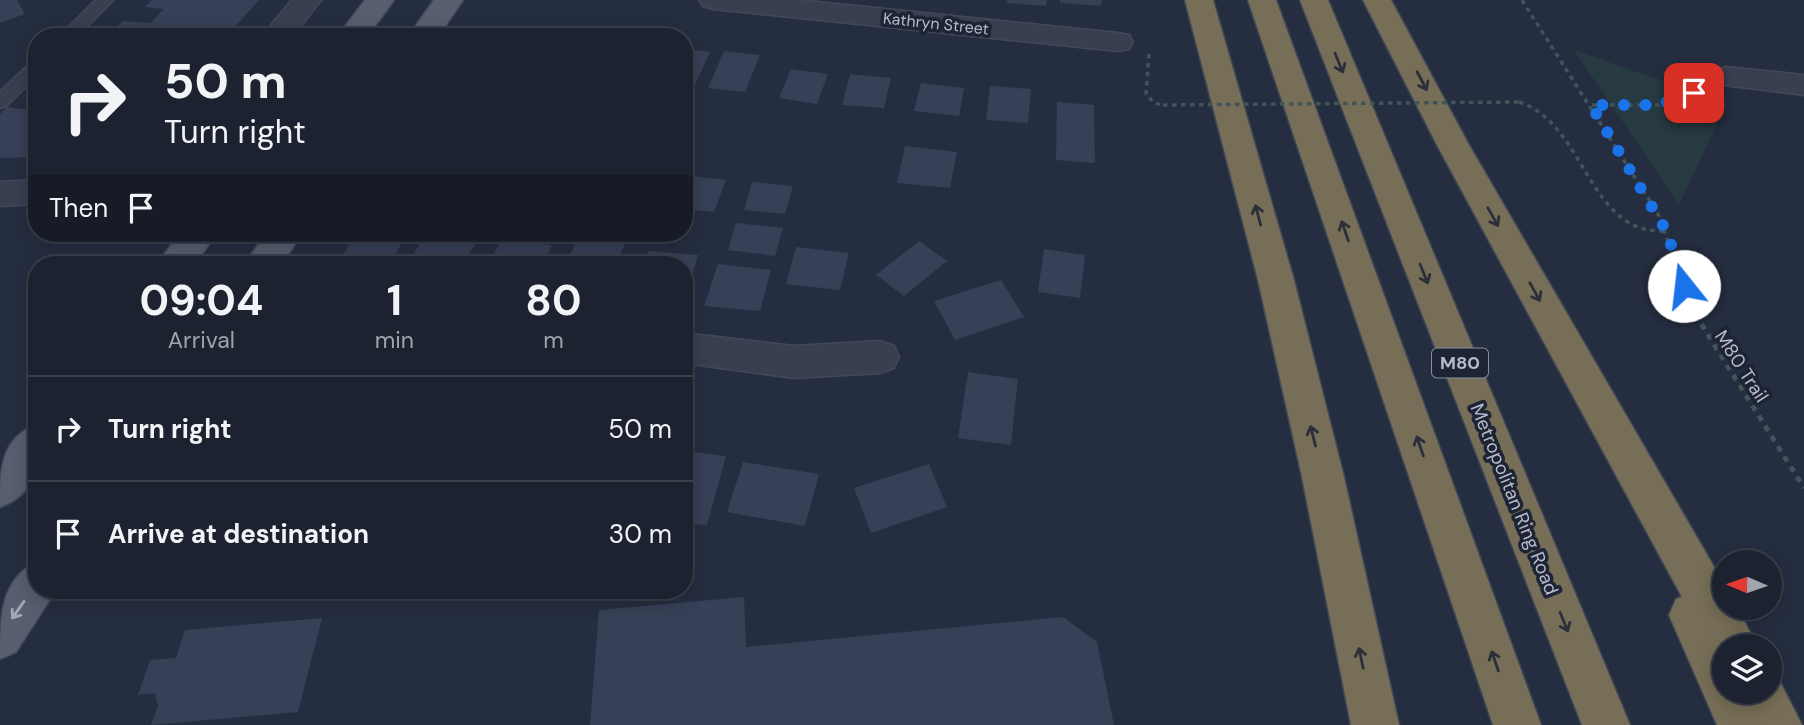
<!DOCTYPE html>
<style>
:root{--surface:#1c2230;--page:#252a38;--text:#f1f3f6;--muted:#a0a4ab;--line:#3a3f4c}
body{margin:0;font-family:"DM Sans",sans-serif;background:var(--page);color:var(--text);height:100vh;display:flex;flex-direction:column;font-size:26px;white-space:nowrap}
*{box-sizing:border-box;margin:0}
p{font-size:23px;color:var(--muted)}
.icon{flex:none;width:38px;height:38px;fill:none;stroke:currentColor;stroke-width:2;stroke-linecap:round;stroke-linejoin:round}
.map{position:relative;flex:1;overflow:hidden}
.panel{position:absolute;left:28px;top:256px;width:665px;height:343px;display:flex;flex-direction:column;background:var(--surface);border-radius:28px;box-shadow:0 4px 18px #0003,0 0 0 2px var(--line)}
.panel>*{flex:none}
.top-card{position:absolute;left:28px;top:28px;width:665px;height:214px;border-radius:28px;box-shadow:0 4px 18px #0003,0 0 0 2px var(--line);background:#1c2230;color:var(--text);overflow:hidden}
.needle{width:46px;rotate:272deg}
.tools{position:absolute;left:1712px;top:550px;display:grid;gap:14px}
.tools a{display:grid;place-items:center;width:70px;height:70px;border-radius:50%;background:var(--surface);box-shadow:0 4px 18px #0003,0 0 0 2px var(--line);font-size:35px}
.pin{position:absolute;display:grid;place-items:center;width:60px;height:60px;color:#fff;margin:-30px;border-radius:14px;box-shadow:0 4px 10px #0006}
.me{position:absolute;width:77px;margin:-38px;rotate:344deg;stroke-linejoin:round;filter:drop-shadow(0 0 5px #0008)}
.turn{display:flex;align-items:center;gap:24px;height:147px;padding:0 21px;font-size:32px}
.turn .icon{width:91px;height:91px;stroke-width:2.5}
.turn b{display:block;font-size:49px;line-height:60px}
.then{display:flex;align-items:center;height:66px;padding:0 21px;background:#0003;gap:14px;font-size:26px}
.eta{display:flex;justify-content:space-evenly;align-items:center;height:119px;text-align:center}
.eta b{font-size:42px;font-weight:700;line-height:49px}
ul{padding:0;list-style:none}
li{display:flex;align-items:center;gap:21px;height:105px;padding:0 21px;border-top:2px solid var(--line)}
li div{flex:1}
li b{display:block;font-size:26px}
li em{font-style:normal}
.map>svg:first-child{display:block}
.green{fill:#273a41}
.building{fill:#374056}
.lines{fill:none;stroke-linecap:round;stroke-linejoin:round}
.lane-casing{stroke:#434859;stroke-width:3}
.street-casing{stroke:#434859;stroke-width:3}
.primary-casing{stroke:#434859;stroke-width:3}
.highway-casing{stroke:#414757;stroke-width:3}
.path-far1{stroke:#405459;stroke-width:3.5;stroke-dasharray:4.5 4.5;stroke-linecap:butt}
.path{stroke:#405459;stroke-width:5;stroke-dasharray:6 6;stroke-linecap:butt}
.lane{fill:#393f50;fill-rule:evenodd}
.street{fill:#393f50;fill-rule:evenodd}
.primary{fill:#575e70;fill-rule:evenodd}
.highway{fill:#766e56;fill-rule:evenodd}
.path-bridge{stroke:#405459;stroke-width:3.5;stroke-dasharray:4.5 4.5;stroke-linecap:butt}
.oneway{stroke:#2b2f3a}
.oneway2{stroke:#a3a8b8}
.route{stroke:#1a73e8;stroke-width:12;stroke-dasharray:0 21.6}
.labels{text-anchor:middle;stroke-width:7;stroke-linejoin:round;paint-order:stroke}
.far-street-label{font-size:16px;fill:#b6bbca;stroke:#1e2435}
.shield{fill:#1e2435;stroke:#888e9d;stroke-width:2}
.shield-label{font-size:18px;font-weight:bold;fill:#b6bbca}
.street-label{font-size:19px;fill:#b6bbca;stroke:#1e2435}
</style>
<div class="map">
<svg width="1804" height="725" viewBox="0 0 1804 725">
<rect width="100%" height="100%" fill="#252d40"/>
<path class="green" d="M1574,50L1727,103L1679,205Z"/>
<path class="building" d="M0,0H17L25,14L0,23Z
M152,0H259L226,37H89L93,32L109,34L123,21L150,23L164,9L144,7Z
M1007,0H1047L1046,6L1007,3Z
M1060,0H1102L1101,6L1060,3Z
M489,29L517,32L515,37H484Z
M684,49L710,52L695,85L684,83Z
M724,51L760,55L745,92L708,88Z
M791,69L828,74L817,104L779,98Z
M850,74L891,78L884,108L842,105Z
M921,83L964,88L959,116L914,111Z
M990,86L1031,89L1028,123L986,120Z
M1057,102L1094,105L1095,163L1056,160Z
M7,107L37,111V157L0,158V114Z
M905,146L957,152L950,188L897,183Z
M684,175L726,180L714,212L684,209Z
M752,182L793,186L785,214L744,210Z
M736,223L783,228L775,256L728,250Z
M357,233H408L390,263L342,256Z
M427,233H482L463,264H407Z
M581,233H592L628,238L616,264H565Z
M502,239L552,245L543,264H488Z
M919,241L947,261L904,296L876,275Z
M796,247L849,253L840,290L786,284Z
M1044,249L1085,255L1080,298L1038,292Z
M648,251L698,255L685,300L684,264H644Z
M718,264L771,270L760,311L704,306Z
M1001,280L1024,317L955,340L934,301Z
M968,372L1018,379L1011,445L958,438Z
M684,451L726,456L707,525L684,523Z
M743,462L819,474L805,526L727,512Z
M929,464L947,507L871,533L854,488Z
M744,597L746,647L1063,617L1097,642L1114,725H590L599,610Z
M322,618L298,712L151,725L158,706L155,693L138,695L150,660L176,658L185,630Z"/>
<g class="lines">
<defs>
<path id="lane" d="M96,0H113L77,37H59Z
M37,61V76L6,106L0,108V92L31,62Z"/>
<path id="street" d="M292,0H321L292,37H261Z
M699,0H798L1118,33L1129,35L1133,42L1129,49L1118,51L713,9L703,6Z
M1726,67L1804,75V95L1715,84L1711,77L1715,70Z
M37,180V204L0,206V182Z
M684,333L794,346L880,341L894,346L899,357L894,368L880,373L794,378L684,363Z"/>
<path id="primary" d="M365,0H394L367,37H337Z
M434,0H463L438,37H408Z
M180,233H217L195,264H157Z
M266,233H302L282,264H245Z
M37,424C37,460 41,492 0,507C0,470 0,439 37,424Z
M37,562V590H56L16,652L0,659C0,619 0,579 37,562Z"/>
<path id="highway" d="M1185,0H1213L1294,280L1344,477L1399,725H1351L1302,477L1258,280Z
M1248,0H1276L1541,725H1493Z
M1300,0H1328L1630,725H1582Z
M1363,0H1391L1469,145L1724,584V607H1737L1757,646H1724V691H1769V671L1776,674L1802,725H1717L1669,615L1676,599L1682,597L1437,145Z"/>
</defs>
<use href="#lane" class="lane-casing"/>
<use href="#street" class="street-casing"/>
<use href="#primary" class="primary-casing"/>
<use href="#highway" class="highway-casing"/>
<path class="path-far1" d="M1522,0L1658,214L1695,316
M1149,54L1146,94L1154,103L1163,105
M1519,102C1587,124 1587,236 1667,231
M1592,105H1658L1694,93"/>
<path class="path" d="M1695,314L1804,488"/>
<use href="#lane" class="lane"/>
<use href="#street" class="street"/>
<use href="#primary" class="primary"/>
<use href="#highway" class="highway"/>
<path class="path-bridge" d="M1163,105L1519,102"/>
</g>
<defs><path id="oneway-shaft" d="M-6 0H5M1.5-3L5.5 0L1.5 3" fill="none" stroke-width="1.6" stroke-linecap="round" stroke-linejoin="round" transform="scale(1.75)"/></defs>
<g class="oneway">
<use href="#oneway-shaft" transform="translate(1339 63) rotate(68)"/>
<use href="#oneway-shaft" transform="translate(1422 81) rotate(62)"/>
<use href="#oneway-shaft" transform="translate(1258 215) rotate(-105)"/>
<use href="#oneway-shaft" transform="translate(1493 217) rotate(61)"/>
<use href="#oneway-shaft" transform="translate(1345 231) rotate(-109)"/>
<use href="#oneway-shaft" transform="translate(1424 274) rotate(68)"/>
<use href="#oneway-shaft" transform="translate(1535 292) rotate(61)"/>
<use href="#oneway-shaft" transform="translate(1313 436) rotate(-104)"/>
<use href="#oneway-shaft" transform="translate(1420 446) rotate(-109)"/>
<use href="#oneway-shaft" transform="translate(1564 622) rotate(68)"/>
<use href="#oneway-shaft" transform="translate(1361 658) rotate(-102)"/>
<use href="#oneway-shaft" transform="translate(1495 661) rotate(-109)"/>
</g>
<use class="oneway2" href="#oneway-shaft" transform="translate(18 610) rotate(125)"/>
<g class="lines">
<path class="route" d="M1684,286L1667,232L1591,105H1658L1694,93"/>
</g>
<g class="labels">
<g class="far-street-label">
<text transform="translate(936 23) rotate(6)" y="6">Kathryn Street</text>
</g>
<rect class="shield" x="1432" y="348.5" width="56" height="29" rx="5"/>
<g class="shield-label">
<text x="1460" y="369">M80</text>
</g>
<g class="street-label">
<text transform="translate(1742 366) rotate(57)" y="7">M80 Trail</text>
<text transform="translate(1515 499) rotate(68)" y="7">Metropolitan Ring Road</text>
</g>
</g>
</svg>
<div class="tools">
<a><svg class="needle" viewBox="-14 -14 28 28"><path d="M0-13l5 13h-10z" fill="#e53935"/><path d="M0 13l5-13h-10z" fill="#a0a4ab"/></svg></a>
<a><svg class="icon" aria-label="layers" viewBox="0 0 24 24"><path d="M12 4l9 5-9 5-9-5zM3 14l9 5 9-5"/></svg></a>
</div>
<div class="pin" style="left:1694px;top:93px;background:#d93025"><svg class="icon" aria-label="arrive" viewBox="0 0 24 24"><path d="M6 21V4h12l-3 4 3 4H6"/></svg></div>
<svg class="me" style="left:1684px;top:286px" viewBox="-20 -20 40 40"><circle r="19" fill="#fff"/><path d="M0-13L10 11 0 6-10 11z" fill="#1a73e8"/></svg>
<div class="top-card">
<div class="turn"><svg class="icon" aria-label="right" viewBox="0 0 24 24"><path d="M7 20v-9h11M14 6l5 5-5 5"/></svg><div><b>50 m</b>Turn right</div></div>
<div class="then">Then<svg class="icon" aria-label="arrive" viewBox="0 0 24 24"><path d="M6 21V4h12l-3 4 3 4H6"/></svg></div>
</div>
<section class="panel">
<div class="eta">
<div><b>09:04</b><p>Arrival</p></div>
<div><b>1</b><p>min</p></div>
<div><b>80</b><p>m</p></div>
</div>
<ul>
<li><svg class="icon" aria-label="right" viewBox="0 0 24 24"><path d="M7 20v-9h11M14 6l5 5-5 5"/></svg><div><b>Turn right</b></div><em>50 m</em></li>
<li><svg class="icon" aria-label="arrive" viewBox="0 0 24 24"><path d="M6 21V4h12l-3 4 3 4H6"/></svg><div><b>Arrive at destination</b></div><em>30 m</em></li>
</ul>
</section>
</div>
